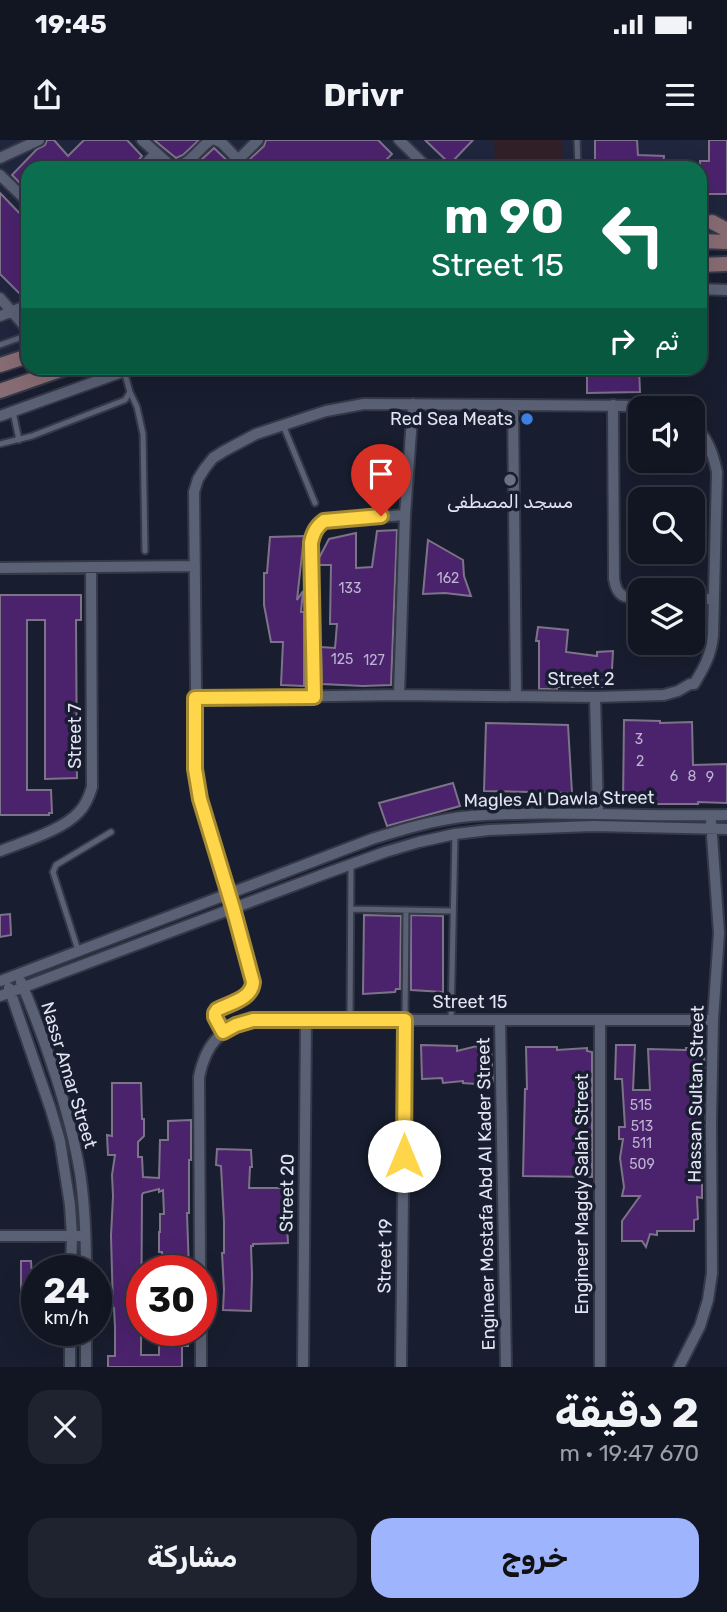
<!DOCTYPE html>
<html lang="ar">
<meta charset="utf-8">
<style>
:root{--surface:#121623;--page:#1f2330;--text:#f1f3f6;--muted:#9c9fa6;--line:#313541;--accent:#9eb4fd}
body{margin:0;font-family:Rubik,Vazirmatn,sans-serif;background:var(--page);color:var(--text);direction:rtl;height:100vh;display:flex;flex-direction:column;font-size:26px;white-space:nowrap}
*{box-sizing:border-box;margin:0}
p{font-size:23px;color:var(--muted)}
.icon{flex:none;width:38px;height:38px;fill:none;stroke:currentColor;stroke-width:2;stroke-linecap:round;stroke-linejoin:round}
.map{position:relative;height:1227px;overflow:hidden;direction:ltr}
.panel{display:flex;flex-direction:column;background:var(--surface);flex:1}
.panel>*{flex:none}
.top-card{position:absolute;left:21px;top:21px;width:686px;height:214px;border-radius:21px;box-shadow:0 7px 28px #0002,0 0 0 2px var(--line);direction:rtl;background:#0b6e4f;color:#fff;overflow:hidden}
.fabs{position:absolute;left:628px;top:256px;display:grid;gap:14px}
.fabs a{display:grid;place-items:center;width:77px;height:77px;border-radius:14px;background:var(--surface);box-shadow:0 7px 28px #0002,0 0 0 2px var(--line);font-size:35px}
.speed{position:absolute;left:21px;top:1115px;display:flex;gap:14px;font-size:35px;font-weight:700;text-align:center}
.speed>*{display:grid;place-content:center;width:91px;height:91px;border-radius:50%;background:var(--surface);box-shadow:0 7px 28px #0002,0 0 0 2px var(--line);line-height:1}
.speed small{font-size:18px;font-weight:400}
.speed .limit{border:10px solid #d22;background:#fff;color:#111}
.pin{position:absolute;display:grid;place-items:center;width:60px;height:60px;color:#fff;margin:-72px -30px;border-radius:50% 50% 50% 0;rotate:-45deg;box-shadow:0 0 7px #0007}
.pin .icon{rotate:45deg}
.me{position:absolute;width:77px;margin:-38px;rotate:0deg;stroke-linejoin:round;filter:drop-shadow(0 0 5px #0008)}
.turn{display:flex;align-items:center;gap:24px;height:147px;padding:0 28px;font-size:32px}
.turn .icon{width:91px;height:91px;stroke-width:2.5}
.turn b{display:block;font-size:49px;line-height:60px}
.then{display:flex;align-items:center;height:66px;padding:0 28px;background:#0003;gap:14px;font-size:26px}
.round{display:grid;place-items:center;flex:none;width:74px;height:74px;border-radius:21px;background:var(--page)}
.summary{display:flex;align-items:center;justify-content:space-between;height:119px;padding:0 28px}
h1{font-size:42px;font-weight:700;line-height:52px}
.primary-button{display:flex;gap:14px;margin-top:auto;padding:14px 28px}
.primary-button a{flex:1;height:80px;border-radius:21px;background:var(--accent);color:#111;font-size:28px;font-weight:700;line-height:80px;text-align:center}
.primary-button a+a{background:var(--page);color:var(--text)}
.status{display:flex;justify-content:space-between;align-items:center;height:49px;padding:0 35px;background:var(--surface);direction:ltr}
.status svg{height:19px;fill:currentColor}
header{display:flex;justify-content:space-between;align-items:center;height:91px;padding:0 28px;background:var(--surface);font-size:32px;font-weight:700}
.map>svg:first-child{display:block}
.built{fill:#1f263d}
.education{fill:#312028}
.building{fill:#4b236d;stroke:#7d7388;stroke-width:2}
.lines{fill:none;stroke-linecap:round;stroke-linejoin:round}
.service-casing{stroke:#353847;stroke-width:9}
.minor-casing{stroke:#353847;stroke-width:14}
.secondary-casing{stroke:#353847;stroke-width:18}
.service{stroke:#5a6175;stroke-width:5}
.minor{stroke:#5a6175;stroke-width:10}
.secondary{stroke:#886c74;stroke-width:14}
.route-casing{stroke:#a68a30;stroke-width:18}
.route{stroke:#ffd54a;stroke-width:12}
.shop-dot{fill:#3f7fe0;stroke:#181e2f;stroke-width:2.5}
.worship-dot{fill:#6b7280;stroke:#181e2f;stroke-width:2.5}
.labels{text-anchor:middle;stroke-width:7;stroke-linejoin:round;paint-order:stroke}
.number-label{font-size:14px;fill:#bcb4d1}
.poi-label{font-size:18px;fill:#e1e5f2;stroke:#181e2f;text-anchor:end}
.street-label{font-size:18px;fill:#e1e5f2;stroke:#181e2f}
</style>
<div class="status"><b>19:45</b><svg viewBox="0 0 49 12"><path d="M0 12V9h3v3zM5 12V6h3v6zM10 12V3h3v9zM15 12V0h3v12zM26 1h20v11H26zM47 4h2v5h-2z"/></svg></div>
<header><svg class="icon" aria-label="menu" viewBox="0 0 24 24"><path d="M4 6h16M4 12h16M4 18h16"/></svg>Drivr<svg class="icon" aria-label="share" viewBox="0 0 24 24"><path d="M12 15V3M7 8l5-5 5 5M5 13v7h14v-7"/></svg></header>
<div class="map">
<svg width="727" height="1227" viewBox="0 0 727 1227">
<rect width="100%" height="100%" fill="#181e2f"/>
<path class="built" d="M0,0H727V108H700V28H28V224L0,234Z"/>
<path class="education" d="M494,0H562L563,28H495Z"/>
<path class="building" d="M47,0H54L68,16L84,0H127L142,16L136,23L134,28H28V51L12,35L37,9L45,5Z
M154,0H199L183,15L176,18Z
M266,0H378L392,14L378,28H254L249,20L264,6Z
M425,0H473L450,24Z
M595,0H637L638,15L664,16L663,28H595Z
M709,0H727V54H700V21H709Z
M214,8L235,28H192L198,23Z
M0,53L28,82V157L24,158L0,134Z
M587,228H639L640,252L587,253Z
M397,390L391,545L363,546L322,544L321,507L335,508L337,484H330L331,425H319V418L329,399L356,393V428L372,427L377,391Z
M304,396L297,460L303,451L301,472H304V546L281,545L283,502H271L264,465V433H267L270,397Z
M428,400L463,420L464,436L471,456L445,453L423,454Z
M0,455H81V480H76L77,638L45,639V480H27V650H51L52,673H49V675H0Z
M538,487L568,490L566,512L597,516V512L613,511L611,547H557V549H539V501H536Z
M624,580L660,581V583L692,582L693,625L727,624V663L698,662V664H659L623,663Z
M486,583L568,585L572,653L484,651Z
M453,643L460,666L387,686L379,663Z
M10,774L11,795L0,797V775Z
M364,775L401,776L400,849H396L395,852L363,854Z
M411,775L443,776V852L411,850Z
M421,905L457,906V911L477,906V909L491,908L493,942L477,944L463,943V941L443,943L442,938L422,939Z
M616,905H635L633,950H650L648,909L686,910V908H704V942L701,966H697L698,989H700L699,1000H697L698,1026H701L702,1043V1058L697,1057L698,1079L694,1080V1091H657V1095L650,1094L646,1107L642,1101H622V1081L640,1056H622L624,1047L620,1018L623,999H619V987H625L622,939H615Z
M526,907H557V910L587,908V911L592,912V1037L523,1036L525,949H527Z
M112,943H141L142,979H144V996L138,1002V1017H142L143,1037L159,1038L160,1000H168V981L191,980V1020H189V1073H187L189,1130H162V1112H159V1092H160V1074H164L163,1050L159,1052V1049L143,1053L142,1055L141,1215H159V1190H188V1206H182V1227H108V1216H115V1187L114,1168H113L111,1096L113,1056L112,1035L115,1015H108L107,995L112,996Z
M217,1009L251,1010L252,1027H250L249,1048H293V1085H287L288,1103L253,1104V1106H251L252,1135L251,1171L223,1170L224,1150L222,1113H224V1082L221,1026L216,1025Z
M21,1121H31L33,1151L21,1152Z"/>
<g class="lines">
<defs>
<path id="service" d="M577,0L578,28
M0,205L28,195
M130,252L137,267L143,294L145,411
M13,272L19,300
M283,285L315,363
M0,304L32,296L125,260L130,252L124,231
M351,769L453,771
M78,810L53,732L56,725L111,692
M350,880L351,724
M405,880L406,770
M451,880L455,694"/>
<path id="minor" d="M142,0L171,26C188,29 198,8 211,0
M216,0L222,3L246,28
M399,0L428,28
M0,18L39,0
M238,20L258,0
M142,28L156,13
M0,35L28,62
M700,149L727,150
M0,158L28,190
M0,176L28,165
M513,265L516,556
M613,265L614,439C617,457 624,458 640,458
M0,276L133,228
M0,428L195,426
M693,459H714
M399,555L405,375L413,264
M314,557L311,403C313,393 316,387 324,381L405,375
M595,557L598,673
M195,558L399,555L595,557L664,555L678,551L690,544H694C704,528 711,515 713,496L717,332C713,314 708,297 693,285
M0,711C23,702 63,690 79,672C86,665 89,657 92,647L91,427
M0,841L372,699C404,689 437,679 471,676C556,670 642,677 727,675
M21,842C45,899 70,972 80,1033C85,1066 86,1098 86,1130
M9,848L51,970L60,1001L70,1065L72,1096L71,1130
M0,856L327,733L385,712L419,702L455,694L489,690L593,686L727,689
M500,880L506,1227
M600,880V1227
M223,892L214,877L217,870L249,854L253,846L233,768L200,659L197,644L194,352L198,339L205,328L213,318L224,311L256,294L326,271L364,264L654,266L661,268
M0,1096H79
M200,1130L199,937C206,903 220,889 253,880H713
M86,1190V1227
M201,1190V1227
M70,1227V1190
M303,1227L306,880
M401,1227L405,880
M679,1227L700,1186L708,1160L712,1133L711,982L713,880L719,793L711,682"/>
<path id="secondary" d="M712,82L727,90
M700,101L727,102
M700,125L727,124
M0,225L28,216
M0,251L66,228"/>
</defs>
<use href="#service" class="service-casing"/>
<use href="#minor" class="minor-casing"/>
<use href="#secondary" class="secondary-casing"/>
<use href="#service" class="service"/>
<use href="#minor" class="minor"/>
<use href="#secondary" class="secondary"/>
</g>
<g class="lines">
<defs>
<path id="route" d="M381,376L324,381C316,387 313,393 311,403L314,557L195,558V629L200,659L233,768L253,842C252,859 230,863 217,870L215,873V877L223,892L236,885L253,880H405L404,1016"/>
</defs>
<use href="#route" class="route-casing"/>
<use href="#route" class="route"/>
</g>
<circle class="shop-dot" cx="527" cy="279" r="7"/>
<circle class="worship-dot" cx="510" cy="340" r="7"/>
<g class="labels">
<g class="number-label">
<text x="448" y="443">162</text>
<text x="350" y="453">133</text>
<text x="342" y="524">125</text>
<text x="374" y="525">127</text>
<text x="639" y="604">3</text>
<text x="640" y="626">2</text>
<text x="674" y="641">6</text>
<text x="692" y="641">8</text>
<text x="710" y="642">9</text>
<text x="641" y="970">515</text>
<text x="642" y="991">513</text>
<text x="642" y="1008">511</text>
<text x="642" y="1029">509</text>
</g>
<g class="poi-label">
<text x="513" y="285">Red Sea Meats</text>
<text x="510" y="368" text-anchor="middle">مسجد المصطفى</text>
</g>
<g class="street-label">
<text x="581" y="545">Street 2</text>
<text transform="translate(75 596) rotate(-90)" y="6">Street 7</text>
<text transform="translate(559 659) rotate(-1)" y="6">Magles Al Dawla Street</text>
<text x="470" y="868">Street 15</text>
<text transform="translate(69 935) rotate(73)" y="6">Nassr Amar Street</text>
<text transform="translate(696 954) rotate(-89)" y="6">Hassan Sultan Street</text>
<text transform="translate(287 1053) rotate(-89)" y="6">Street 20</text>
<text transform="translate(486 1054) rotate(-91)" y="6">Engineer Mostafa Abd Al Kader Street</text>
<text transform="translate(582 1054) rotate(-90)" y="6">Engineer Magdy Salah Street</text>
<text transform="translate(385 1116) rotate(-89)" y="6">Street 19</text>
</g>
</g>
</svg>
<div class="fabs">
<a><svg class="icon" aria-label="sound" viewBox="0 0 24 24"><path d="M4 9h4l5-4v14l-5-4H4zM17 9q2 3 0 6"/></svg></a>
<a><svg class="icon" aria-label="search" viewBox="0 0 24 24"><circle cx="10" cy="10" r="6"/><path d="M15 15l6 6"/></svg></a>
<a><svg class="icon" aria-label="layers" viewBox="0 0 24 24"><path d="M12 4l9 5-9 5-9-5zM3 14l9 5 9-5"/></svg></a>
</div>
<div class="speed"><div>24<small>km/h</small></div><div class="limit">30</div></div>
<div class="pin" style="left:381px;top:376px;background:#d93025"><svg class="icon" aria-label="arrive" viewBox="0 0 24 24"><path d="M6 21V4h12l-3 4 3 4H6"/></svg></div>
<svg class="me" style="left:404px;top:1016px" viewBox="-20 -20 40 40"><circle r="19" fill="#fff"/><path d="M0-13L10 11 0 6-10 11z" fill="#ffd54a"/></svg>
<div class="top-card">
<div class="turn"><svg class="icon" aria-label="left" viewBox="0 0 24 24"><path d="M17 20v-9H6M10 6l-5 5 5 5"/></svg><div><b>90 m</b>Street 15</div></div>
<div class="then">ثم<svg class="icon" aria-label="right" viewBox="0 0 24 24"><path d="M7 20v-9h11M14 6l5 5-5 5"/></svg></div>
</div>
</div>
<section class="panel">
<div class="summary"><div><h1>2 دقيقة</h1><p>670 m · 19:47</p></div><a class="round"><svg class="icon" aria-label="close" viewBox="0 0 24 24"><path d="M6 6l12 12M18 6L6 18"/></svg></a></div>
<div class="primary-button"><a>خروج</a><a>مشاركة</a></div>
</section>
